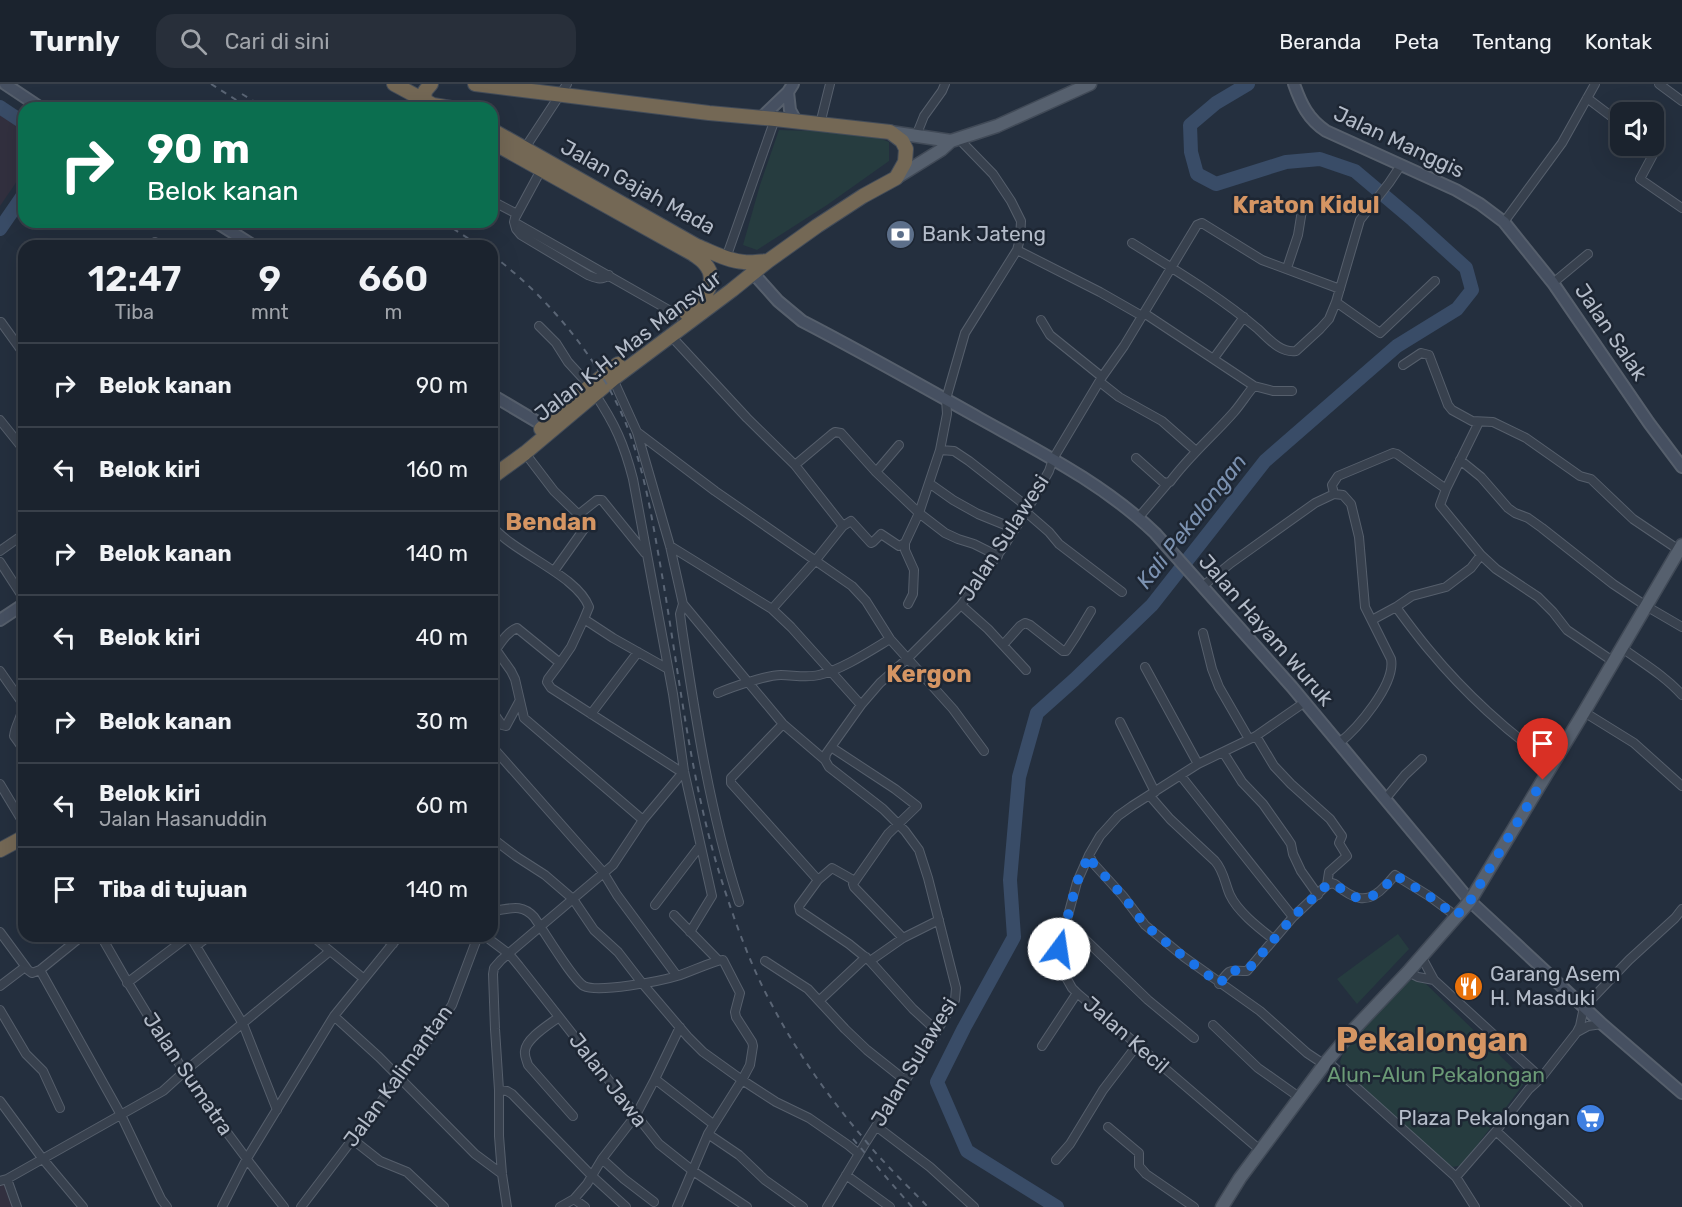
<!DOCTYPE html>
<html lang="id">
<style>
:root{--surface:#1b232e;--page:#282f3a;--text:#f1f3f6;--muted:#a0a4aa;--line:#39404a}
body{margin:0;font-family:Rubik,sans-serif;background:var(--page);color:var(--text);height:100vh;display:flex;flex-direction:column;font-size:22px;white-space:nowrap}
*{box-sizing:border-box;margin:0}
p{font-size:20px;color:var(--muted)}
.icon{flex:none;width:33px;height:33px;fill:none;stroke:currentColor;stroke-width:2;stroke-linecap:round;stroke-linejoin:round}
.map{position:relative;flex:1;overflow:hidden}
.side{position:absolute;left:18px;top:156px;width:480px;height:702px;display:flex;flex-direction:column;background:var(--surface);border-radius:18px;box-shadow:0 6px 24px #0002,0 0 0 2px var(--line)}
.side>*{flex:none}
.hud{position:absolute;left:18px;top:18px;width:480px;height:126px;border-radius:18px;box-shadow:0 6px 24px #0002,0 0 0 2px var(--line);background:#0b6e4f;color:#fff;overflow:hidden}
.controls{position:absolute;left:1610px;top:18px;display:grid;gap:12px}
.controls a{display:grid;place-items:center;width:54px;height:54px;border-radius:12px;background:var(--surface);box-shadow:0 6px 24px #0002,0 0 0 2px var(--line);font-size:30px}
.pin{position:absolute;display:grid;place-items:center;width:51px;height:51px;color:#fff;margin:-62px -26px;border-radius:50% 50% 50% 0;rotate:-45deg;box-shadow:0 0 6px #0007}
.pin .icon{rotate:45deg}
.me{position:absolute;width:66px;margin:-33px;rotate:14deg;stroke-linejoin:round;filter:drop-shadow(0 0 4px #0008)}
.turn{display:flex;align-items:center;gap:21px;height:126px;padding:0 30px;font-size:27px}
.turn .icon{width:78px;height:78px;stroke-width:2.5}
.turn b{display:block;font-size:42px;line-height:51px}
.eta{display:flex;justify-content:space-evenly;align-items:center;height:102px;text-align:center}
.eta b{font-size:36px;font-weight:600;line-height:42px}
ul{padding:0;list-style:none}
li{display:flex;align-items:center;gap:18px;height:84px;padding:0 30px;border-top:2px solid var(--line)}
li div{flex:1}
li b{display:block;font-size:22px}
li em{font-style:normal}
header{display:flex;align-items:center;gap:36px;box-sizing:border-box;height:84px;padding:0 30px;background:var(--surface);border-bottom:2px solid var(--line)}
header strong{font-size:28px}
nav{display:flex;gap:33px;margin-inline-start:auto;font-size:21px}
.search{width:420px;height:54px;background:var(--page);display:flex;align-items:center;gap:15px;box-sizing:border-box;padding:0 21px;border-radius:18px;color:var(--muted);font-size:22px}
.map>svg:first-child{display:block}
.medical{fill:#32303f}
.green{fill:#263c3f}
.lines{fill:none;stroke-linecap:round;stroke-linejoin:round}
.river{stroke:#394c67;stroke-width:14}
.street-casing{stroke:#565f6c;stroke-width:10}
.secondary-casing{stroke:#565f6c;stroke-width:14}
.primary-casing{stroke:#414a57;stroke-width:15}
.highway-casing{stroke:#434c59;stroke-width:16}
.street{stroke:#38414e;stroke-width:8}
.secondary{stroke:#465061;stroke-width:10}
.primary{stroke:#56606e;stroke-width:12}
.highway{stroke:#746855;stroke-width:14}
.rail{stroke:#5a6575;stroke-width:2;stroke-dasharray:6 6;stroke-linecap:butt}
.route{stroke:#1a73e8;stroke-width:10;stroke-dasharray:0 18}
.labels{text-anchor:middle;stroke-width:5;stroke-linejoin:round;paint-order:stroke}
.street-label{font-size:21px;fill:#b4bcc9;stroke:#1d2633}
.poi-label{font-size:21px;fill:#b4bcc9;stroke:#1d2633;text-anchor:start}
.park-label{font-size:21px;fill:#6b9a76;stroke:#1d2633}
.water-label{font-size:22px;font-style:italic;fill:#7c92b1;stroke:#1d2633}
.quarter-label{font-size:24px;font-weight:bold;fill:#d59563;stroke:#1d2633}
.town-label{font-size:33px;font-weight:bold;fill:#d59563;stroke:#1d2633}
</style>
<header>
<strong>Turnly</strong>
<div class="search"><svg class="icon" aria-label="search" viewBox="0 0 24 24"><circle cx="10" cy="10" r="6"/><path d="M15 15l6 6"/></svg>Cari di sini</div>
<nav><a>Beranda</a><a>Peta</a><a>Tentang</a><a>Kontak</a></nav>
</header>
<div class="map">
<svg width="1682" height="1123" viewBox="0 0 1682 1123">
<rect width="100%" height="100%" fill="#242f3e"/>
<path class="medical" d="M0,28L24,44V87L0,122Z
M4,1100L12,1123H0V1101Z"/>
<path class="green" d="M779,46L842,48L871,51L889,58V77L827,121L757,166L743,161L760,101Z
M1398,850L1409,865L1357,920L1337,895Z
M1414,896L1426,900L1520,991L1523,1001L1462,1081L1453,1083L1439,1074L1344,986L1340,978L1344,966L1405,897Z"/>
<g class="lines">
<path class="river" d="M0,23L24,39
M0,145L24,110
M1057,1123L967,1067L937,998L964,944L1014,853L1010,796L1019,693L1037,629L1074,596L1152,521L1265,377L1397,262L1457,225L1472,206L1466,184L1413,136L1355,87L1320,75L1286,78L1216,100L1197,90L1191,68L1190,41L1216,19L1248,0"/>
<defs>
<path id="street" d="M1659,0L1682,17
M1587,14L1620,39
M820,40L830,0
M916,52L924,32L942,7L945,0
M959,55L993,90L1011,117L1021,137L1020,155L1017,166L965,249L946,315L947,330L940,366L929,399L953,416L978,430L1015,445
M1650,62L1655,67L1640,95L1682,124
M525,64L567,0
M541,86L515,134L514,138L681,233
M492,117L517,130
M514,138L516,145L521,151L588,191C596,194 601,197 609,191
M1504,138L1562,59L1595,0
M155,158L158,162
M1132,159C1175,186 1219,212 1258,245C1269,255 1280,269 1296,267L1320,245L1329,235L1336,218L1360,136L1389,99L1401,81
M1017,166L1100,208L1142,232
M726,174L775,35
M1287,184L1298,151L1303,120
M1553,199L1588,170
M1336,218L1380,249L1435,197
M1041,236L1050,251L1102,293
M1,238L24,270
M539,242L556,259L568,278L590,302
M671,252L747,334L795,381L843,442L851,437L871,459L873,458L881,450L899,462L905,459
M1214,274L1244,233
M1403,281L1421,269L1429,271L1448,321L1452,326L1472,337L1493,338L1526,354L1580,392L1591,395L1633,435L1679,466
M613,295L637,348L670,462L683,520L783,640L825,676
M1100,298L1119,313L1162,337L1196,367
M1254,302L1273,307H1292
M595,310C615,340 624,360 633,395L673,610L684,687L712,812L690,848
M0,336L24,366
M637,348L715,407L852,502L866,517L890,555L953,625L984,667
M940,366L954,367L969,377L1029,424
M525,369L554,407L582,434L585,440L584,445L554,487
M1136,374L1164,399L1170,398C1189,372 1213,352 1234,328C1241,320 1247,310 1254,302L1144,229
M1460,376L1481,393L1508,424L1515,429L1528,434L1542,444L1613,500L1646,522L1682,543
M795,381L832,350L835,348L841,349L876,388L919,429L945,449L958,455L974,460L998,472
M876,388L899,361
M1334,410L1332,401L1338,392L1393,369L1397,370L1446,405
M1026,428L1049,448L1059,460L1122,508
M578,431L597,416H602L645,469
M1139,433L1168,399
M492,442C515,470 577,491 589,523L584,535L613,554L668,585
M670,462L772,525L791,543L861,621
M0,467L24,450
M1481,471L1496,485L1538,513L1553,528L1567,546L1614,578
M0,478L24,515
M1203,502L1231,479L1315,419L1334,410L1343,411L1351,420L1359,453L1365,523L1391,575C1396,600 1357,645 1339,659
M683,520L680,530L682,545C696,637 710,729 739,818
M908,520L913,510L914,486L905,466V459L919,429L929,399
M961,521L988,545L1026,586
M1396,523C1407,538 1418,553 1430,567C1464,608 1508,649 1552,679
M772,525L815,477L843,442
M1372,536L1396,523L1412,512L1446,503L1471,484L1481,471L1440,421L1446,405L1479,338
M1203,549L1212,585L1219,603L1249,655
M492,560L511,587L515,595L524,634L643,736
M1003,561L1020,542L1025,539L1030,541L1063,567H1066L1076,552L1091,527
M1622,564C1643,579 1665,592 1682,611
M492,571C499,562 506,548 517,544L560,579L571,563L584,535
M560,579L548,595L547,598L551,604L683,689
M1145,583L1198,680
M0,587L23,620C23,632 15,641 14,652L24,666
M718,609C732,603 767,591 781,591C793,591 807,594 819,591C841,586 870,567 890,555
M492,627L502,641L506,642L519,618
M1584,628L1634,659L1682,702
M591,630L638,568
M1120,638L1155,708
M783,640L731,694V699L818,796L799,822L800,827L849,860L870,877L913,925L937,947
M1256,652L1274,682L1291,700L1330,735L1342,752L1339,759L1347,772L1329,788L1327,801
M831,663L895,705L917,722L888,750L853,800L854,803L903,854
M492,664L496,667L603,788L617,811L677,892C661,897 598,909 584,902C573,896 544,847 534,833C521,819 510,825 492,827
M1223,668L1242,698L1263,720L1287,754L1291,760L1293,770L1301,787L1318,811
M1181,692L1293,833
M0,700L24,740
M1150,712L1170,735L1215,777C1224,787 1225,800 1230,811C1238,828 1259,844 1273,855
M1386,714L1405,691L1422,675
M492,754L517,773L545,791L573,815L594,846L618,868L642,899L688,953L703,968L742,996L708,1050L677,1123
M1089,771L1093,779L1123,812L1145,841L1184,873L1260,927L1307,969L1325,981
M818,796L832,784L855,797
M655,821L700,762
M674,831L718,876
M1066,837L1148,916L1194,954
M0,848L28,886L32,889L40,886L82,852
M101,852C154,947 216,1038 284,1123
M190,852L243,940L277,1026
M312,852L363,894
M382,852L393,860
M485,852L509,870L519,882L659,1060L693,1087L747,1123
M196,862L209,852
M1421,872L1434,896L1541,994
M765,877L808,905L845,945L867,966L906,997
M870,877L903,854L939,836
M40,886L121,1031L161,1115L167,1123
M1408,888L1418,893L1434,896
M677,892C688,889 715,876 723,876L740,909L735,928L736,933L752,958L753,962L750,981L742,996L776,1018L809,1034L848,1061L859,1070
M127,899L189,852
M1219,900C1231,883 1229,887 1247,887L1293,833L1327,801L1332,799L1335,800C1353,815 1367,822 1385,802C1389,799 1391,795 1395,791L1429,812L1456,832
M0,902L25,883
M820,916L866,873
M0,926L26,970L43,987L60,1024
M334,932L379,973L475,1070L502,1090
M559,933C550,940 526,954 525,967C524,972 527,977 528,981L573,1032
M1213,941L1258,984L1299,1013
M1577,948L1580,942L1584,923L1629,876L1675,834L1682,825
M1042,962L1077,909
M1327,977L1456,1093L1496,1047L1529,1005L1541,994L1577,948L1588,942L1602,940
M655,995L680,943
M499,1006L507,1007L512,1010L592,1092L626,1123
M0,1017L42,1074L83,1123
M876,1042L930,1083L974,1123
M1108,1043L1139,1069V1082L1146,1090L1194,1123
M1496,1047L1578,1123
M708,1050L739,1071L765,1096L803,1123
M352,1055L380,1077L407,1088L444,1123
M1260,1066L1077,909L1072,904L1063,888L1059,879V865L1077,798L1089,771L1100,752L1118,732L1132,722L1198,680L1256,652L1305,618
M602,1075L624,1095L654,1118
M1056,1076L1070,1060L1103,1006L1138,960
M846,1091L890,1123
M1456,1093L1475,1123
M7,1095L17,1123
M0,1097L7,1095L163,1007L185,987L330,867
M574,1115L585,1123
M222,1123L246,1076L334,932L399,852
M301,1123L431,952L452,921L478,852
M507,1123L502,1090L499,1052V1006L495,945L493,890L494,884L501,876L613,781L643,736L684,687
M560,1123L574,1115L587,1100L602,1075L636,1031L655,995L713,1040
M827,1123L866,1058L937,947L955,916L956,904L928,794L919,766L905,747L883,725L829,683L825,676L826,670L861,621L880,599L908,574L961,521L1002,465L1026,428L1049,387L1053,375L1102,293L1124,262L1197,141L1202,139L1262,176L1340,205"/>
<path id="secondary" d="M5,0L41,24
M1294,0C1301,20 1308,35 1326,47L1456,106L1480,120L1504,138L1553,199L1649,339L1682,383
M788,8L790,26L796,37
M762,33L788,8L793,0
M216,138L254,162
M753,189L778,217L802,237C862,268 920,301 979,334C1040,368 1104,400 1155,449L1292,603L1470,817L1602,940L1682,1009
M492,311L551,346
M0,536L24,520"/>
<path id="primary" d="M890,48L951,57
M896,94L941,66L951,57L997,42L1090,0
M1222,1123L1240,1094L1327,977L1354,945L1408,888L1470,817L1584,628L1682,461"/>
<path id="highway" d="M394,0L433,21L451,24
M475,0L709,29L775,35L890,48L902,57L906,65L905,78L896,94L863,112L817,142L768,177L732,206L613,295L525,369L492,393
M424,16L425,7L431,0
M492,46L697,162C712,168 728,177 744,178C752,179 760,177 768,177
M492,58L693,170C697,173 702,176 705,180C721,198 701,219 686,229
M541,345L590,302L618,280
M0,766L24,753"/>
</defs>
<use href="#street" class="street-casing"/>
<use href="#secondary" class="secondary-casing"/>
<use href="#primary" class="primary-casing"/>
<use href="#highway" class="highway-casing"/>
<use href="#street" class="street"/>
<use href="#secondary" class="secondary"/>
<use href="#primary" class="primary"/>
<use href="#highway" class="highway"/>
<path class="rail" d="M211,0L249,24
M242,10L265,24
M443,138L480,162
M492,171C551,215 607,284 631,353C645,392 652,434 659,474C678,578 688,686 719,788C733,833 750,881 773,923C798,970 830,1015 865,1056C884,1080 907,1101 928,1123
M853,1055L912,1123"/>
</g>
<g class="lines">
<path class="route" d="M1059,865L1077,798L1089,771L1093,779L1123,812L1145,841L1184,873L1220,900C1231,883 1229,887 1247,887L1293,833L1327,801L1335,800C1353,815 1366,822 1385,802C1389,799 1391,795 1395,791L1429,812L1456,832L1470,817L1543,696"/>
</g>
<defs>
<symbol id="bank-disc" viewBox="-11 -11 22 22"><circle r="9.5" fill="#5c6f8a" stroke="#1d2633"/><path d="M-6-4H6V4H-6ZM0-2.3a2.3 2.3 0 1 0 0 4.6a2.3 2.3 0 1 0 0-4.6Z" fill="#fff"/></symbol>
<symbol id="restaurant-disc" viewBox="-11 -11 22 22"><circle r="9.5" fill="#e8710a" stroke="#1d2633"/><path d="M-5-6h1v4h1v-4h1v4h1v-4h1v5L-1.5 .5V6h-2V.5L-5-1ZM5-6V6H3V1.5H1.5Q1.5-4 5-6Z" fill="#fff"/></symbol>
<symbol id="supermarket-disc" viewBox="-11 -11 22 22"><circle r="9.5" fill="#3f7fe0" stroke="#1d2633"/><path d="M-6-5.5h2.5l.6 2H6L4.5 2H-2.5L-4.4-4H-6ZM-1.5 3.2a1.3 1.3 0 1 0 .1 0ZM3 3.2a1.3 1.3 0 1 0 .1 0Z" fill="#fff"/></symbol>
</defs>
<g fill-rule="evenodd">
<use href="#bank-disc" x="884" y="134" width="33" height="33"/>
<use href="#restaurant-disc" x="1452" y="886" width="33" height="33"/>
<use href="#supermarket-disc" x="1574" y="1018" width="33" height="33"/>
</g>
<g class="labels">
<g class="street-label">
<text transform="translate(1399 58) rotate(25)" y="7">Jalan Manggis</text>
<text transform="translate(638 103) rotate(29)" y="7">Jalan Gajah Mada</text>
<text transform="translate(1611 248) rotate(56)" y="7">Jalan Salak</text>
<text transform="translate(628 262) rotate(-38)" y="7">Jalan K.H. Mas Mansyur</text>
<text transform="translate(1004 454) rotate(-57)" y="7">Jalan Sulawesi</text>
<text transform="translate(1266 546) rotate(49)" y="7">Jalan Hayam Wuruk</text>
<text transform="translate(1126 951) rotate(41)" y="7">Jalan Kecil</text>
<text transform="translate(914 978) rotate(-59)" y="7">Jalan Sulawesi</text>
<text transform="translate(188 990) rotate(56)" y="7">Jalan Sumatra</text>
<text transform="translate(398 992) rotate(-54)" y="7">Jalan Kalimantan</text>
<text transform="translate(608 996) rotate(52)" y="7">Jalan Jawa</text>
</g>
<g class="poi-label">
<text x="922" y="157">Bank Jateng</text>
<text x="1490" y="897">Garang Asem<tspan x="1490" dy="24">H. Masduki</tspan></text>
<text x="1570" y="1041" text-anchor="end">Plaza Pekalongan</text>
</g>
<g class="park-label">
<text x="1436" y="998">Alun-Alun Pekalongan</text>
</g>
<g class="water-label">
<text transform="translate(1191 437) rotate(-52)" y="8">Kali Pekalongan</text>
</g>
<g class="quarter-label">
<text x="1306" y="129">Kraton Kidul</text>
<text x="551" y="446">Bendan</text>
<text x="929" y="598">Kergon</text>
</g>
<g class="town-label">
<text x="1432" y="967">Pekalongan</text>
</g>
</g>
</svg>
<div class="controls">
<a><svg class="icon" aria-label="sound" viewBox="0 0 24 24"><path d="M4 9h4l5-4v14l-5-4H4zM17 9q2 3 0 6"/></svg></a>
</div>
<div class="pin" style="left:1543px;top:696px;background:#d93025"><svg class="icon" aria-label="arrive" viewBox="0 0 24 24"><path d="M6 21V4h12l-3 4 3 4H6"/></svg></div>
<svg class="me" style="left:1059px;top:865px" viewBox="-20 -20 40 40"><circle r="19" fill="#fff"/><path d="M0-13L10 11 0 6-10 11z" fill="#1a73e8"/></svg>
<div class="hud">
<div class="turn"><svg class="icon" aria-label="right" viewBox="0 0 24 24"><path d="M7 20v-9h11M14 6l5 5-5 5"/></svg><div><b>90 m</b>Belok kanan</div></div>
</div>
<section class="side">
<div class="eta">
<div><b>12:47</b><p>Tiba</p></div>
<div><b>9</b><p>mnt</p></div>
<div><b>660</b><p>m</p></div>
</div>
<ul>
<li><svg class="icon" aria-label="right" viewBox="0 0 24 24"><path d="M7 20v-9h11M14 6l5 5-5 5"/></svg><div><b>Belok kanan</b></div><em>90 m</em></li>
<li><svg class="icon" aria-label="left" viewBox="0 0 24 24"><path d="M17 20v-9H6M10 6l-5 5 5 5"/></svg><div><b>Belok kiri</b></div><em>160 m</em></li>
<li><svg class="icon" aria-label="right" viewBox="0 0 24 24"><path d="M7 20v-9h11M14 6l5 5-5 5"/></svg><div><b>Belok kanan</b></div><em>140 m</em></li>
<li><svg class="icon" aria-label="left" viewBox="0 0 24 24"><path d="M17 20v-9H6M10 6l-5 5 5 5"/></svg><div><b>Belok kiri</b></div><em>40 m</em></li>
<li><svg class="icon" aria-label="right" viewBox="0 0 24 24"><path d="M7 20v-9h11M14 6l5 5-5 5"/></svg><div><b>Belok kanan</b></div><em>30 m</em></li>
<li><svg class="icon" aria-label="left" viewBox="0 0 24 24"><path d="M17 20v-9H6M10 6l-5 5 5 5"/></svg><div><b>Belok kiri</b><p>Jalan Hasanuddin</p></div><em>60 m</em></li>
<li><svg class="icon" aria-label="arrive" viewBox="0 0 24 24"><path d="M6 21V4h12l-3 4 3 4H6"/></svg><div><b>Tiba di tujuan</b></div><em>140 m</em></li>
</ul>
</section>
</div>
